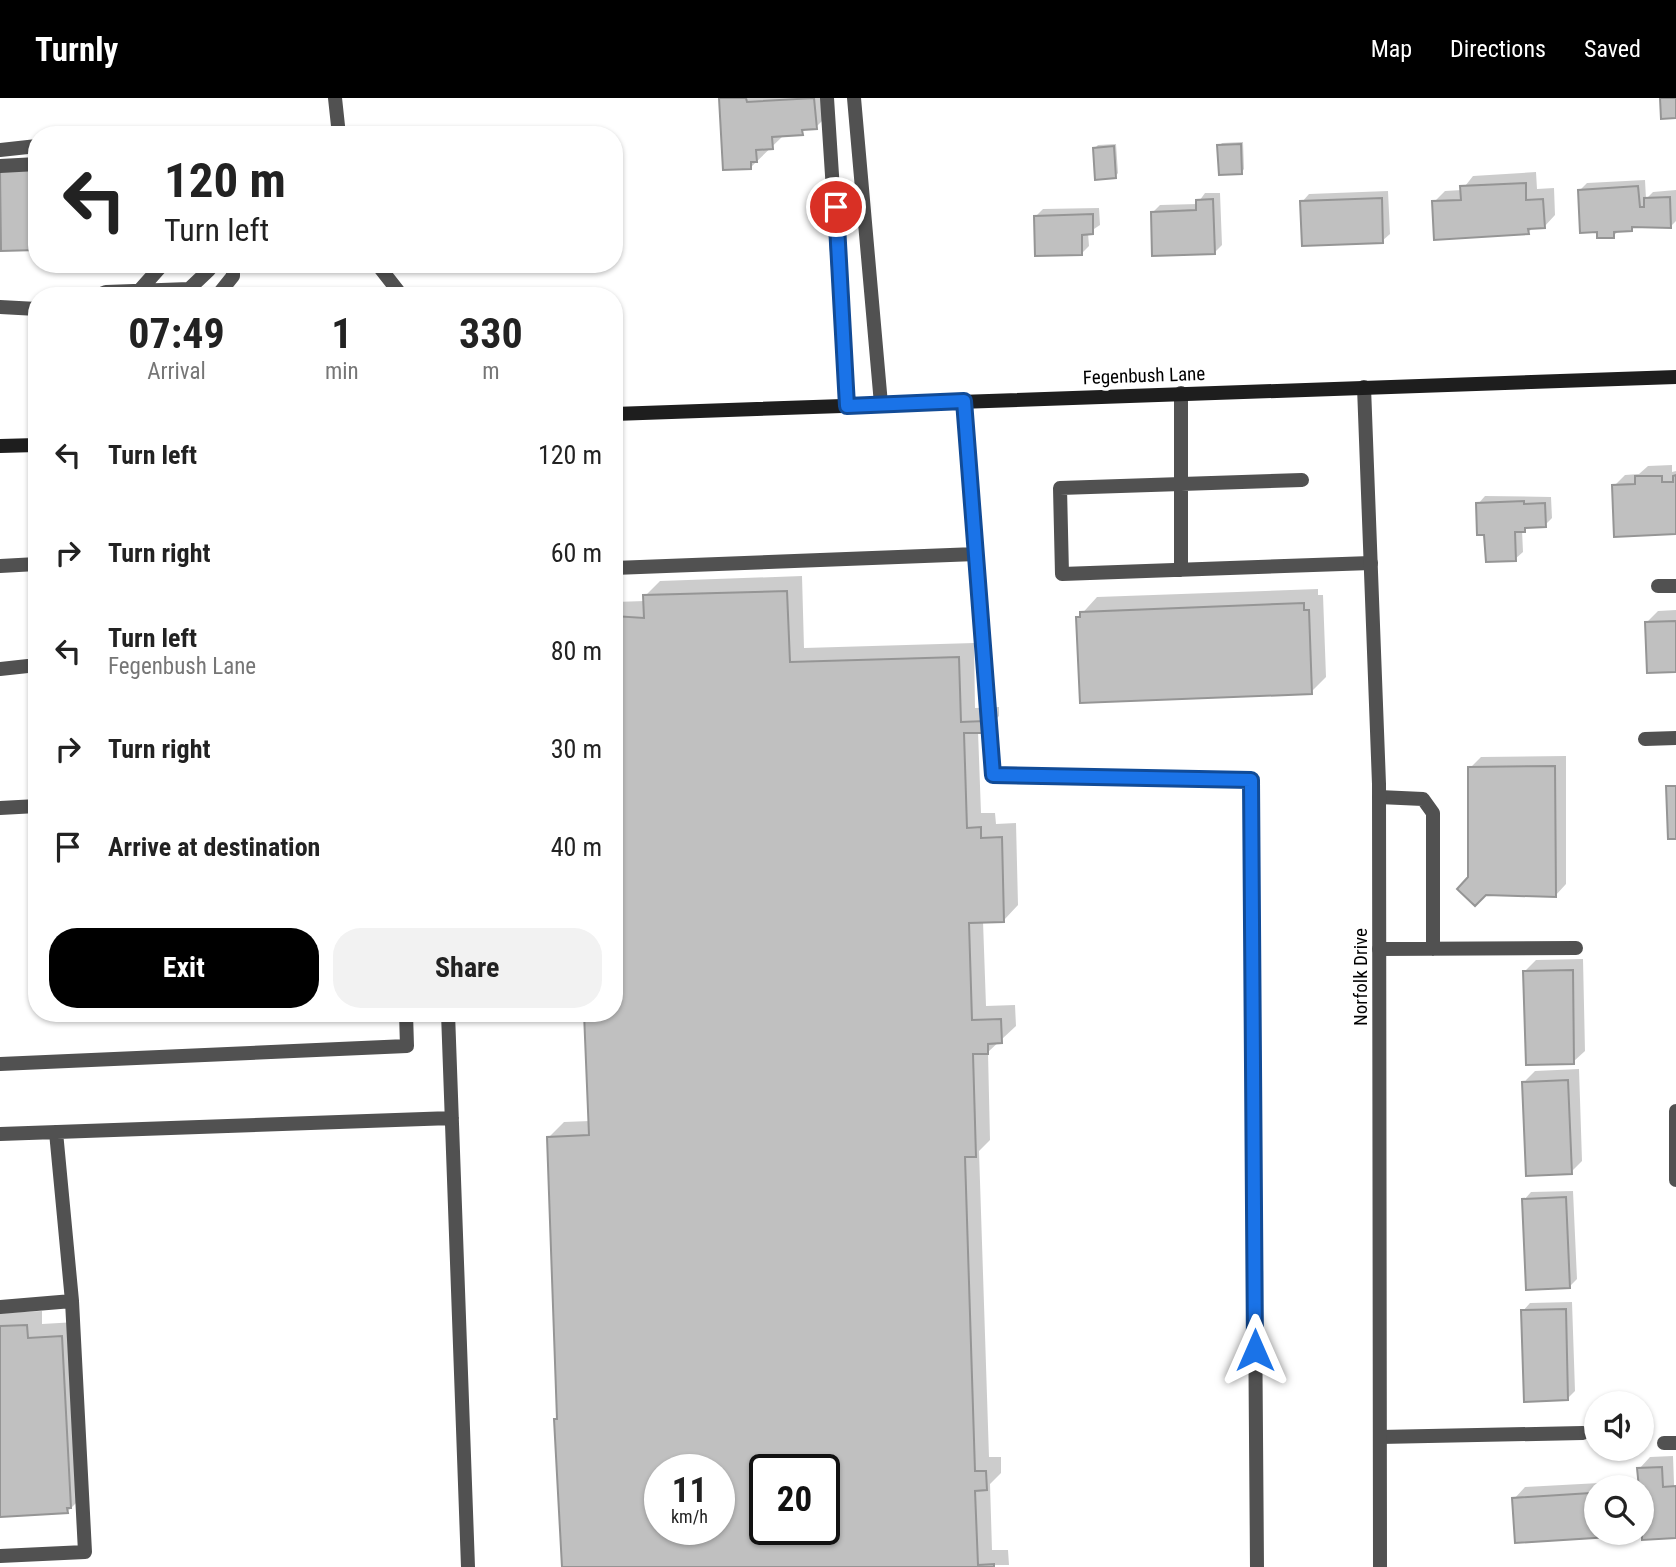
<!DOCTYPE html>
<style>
:root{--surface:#fff;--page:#f2f2f2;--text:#222;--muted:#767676;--accent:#000}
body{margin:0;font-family:"Roboto Condensed",sans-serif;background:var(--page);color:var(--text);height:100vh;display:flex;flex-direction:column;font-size:26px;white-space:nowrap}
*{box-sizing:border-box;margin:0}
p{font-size:23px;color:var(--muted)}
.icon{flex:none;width:38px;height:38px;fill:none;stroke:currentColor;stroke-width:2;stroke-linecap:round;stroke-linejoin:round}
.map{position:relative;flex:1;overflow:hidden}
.sheet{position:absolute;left:28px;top:189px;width:595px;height:735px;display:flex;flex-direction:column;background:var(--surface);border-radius:28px;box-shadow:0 2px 5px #0004}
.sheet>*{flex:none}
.top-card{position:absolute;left:28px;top:28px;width:595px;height:147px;border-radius:28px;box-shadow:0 2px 5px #0004;background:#fff;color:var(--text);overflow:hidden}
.tools{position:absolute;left:1584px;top:1293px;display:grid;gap:14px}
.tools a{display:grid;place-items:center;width:70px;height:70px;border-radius:50%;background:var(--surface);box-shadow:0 2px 5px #0004;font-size:35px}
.speed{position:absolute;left:644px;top:1356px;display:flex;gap:14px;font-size:35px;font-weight:700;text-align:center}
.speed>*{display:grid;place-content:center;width:91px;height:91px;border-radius:50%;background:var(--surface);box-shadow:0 2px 5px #0004;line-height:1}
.speed small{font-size:18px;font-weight:400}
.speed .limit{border:4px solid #111;border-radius:10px;background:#fff;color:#111}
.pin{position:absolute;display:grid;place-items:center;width:60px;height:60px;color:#fff;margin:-30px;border:4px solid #fff;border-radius:50%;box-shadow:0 2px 7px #0007}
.me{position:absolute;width:77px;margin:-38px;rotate:0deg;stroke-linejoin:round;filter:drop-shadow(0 0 5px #0008)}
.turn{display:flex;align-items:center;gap:24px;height:147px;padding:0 21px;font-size:32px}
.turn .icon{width:91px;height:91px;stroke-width:2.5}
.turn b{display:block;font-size:49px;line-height:60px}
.eta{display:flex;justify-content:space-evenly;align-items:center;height:119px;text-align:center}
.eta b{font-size:42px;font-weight:700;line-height:49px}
.action{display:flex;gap:14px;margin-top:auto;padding:14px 21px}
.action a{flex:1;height:80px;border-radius:28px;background:var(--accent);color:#fff;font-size:28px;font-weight:700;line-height:80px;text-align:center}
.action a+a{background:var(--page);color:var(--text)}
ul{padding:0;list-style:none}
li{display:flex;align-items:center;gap:21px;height:98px;padding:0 21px}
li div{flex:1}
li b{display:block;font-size:26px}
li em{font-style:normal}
header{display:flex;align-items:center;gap:42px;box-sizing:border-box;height:98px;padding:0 35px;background:var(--accent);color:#fff}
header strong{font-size:33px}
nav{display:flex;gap:38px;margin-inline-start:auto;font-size:24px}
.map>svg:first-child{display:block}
.shadow{fill:#0003;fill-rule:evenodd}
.building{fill:#c0c0c0;stroke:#959595;stroke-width:2;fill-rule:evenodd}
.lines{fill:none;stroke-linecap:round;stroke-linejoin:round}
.lane{stroke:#515151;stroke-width:14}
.street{stroke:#515151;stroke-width:14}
.secondary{stroke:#1e1e1e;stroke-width:14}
.route-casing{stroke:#114b97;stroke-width:18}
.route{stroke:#1a73e8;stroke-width:12}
.labels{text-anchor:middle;stroke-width:7;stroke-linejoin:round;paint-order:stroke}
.street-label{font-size:19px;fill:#000;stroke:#fff}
</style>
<header>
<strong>Turnly</strong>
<nav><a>Map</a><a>Directions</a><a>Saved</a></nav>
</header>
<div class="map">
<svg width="1676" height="1469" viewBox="0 0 1676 1469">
<rect width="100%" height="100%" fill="#fff"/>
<path class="shadow" d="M720,0H826L827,18L816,29L783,38L751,69Z
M1243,44L1244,71L1241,75L1219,48L1222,45Z
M1116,46L1118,75L1115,79L1095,50L1098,47Z
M1536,74L1537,91L1554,90L1555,117L1544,129H1533L1528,135L1434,104L1445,93L1462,92L1473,78Z
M1645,82L1646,101L1653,94L1676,92V123L1671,128L1635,127L1631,131L1620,132L1613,138L1580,92L1587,85Z
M1388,93L1390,136L1382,143L1302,104L1309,96Z
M1205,95H1220L1222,147L1215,154L1153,114L1160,107L1197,106Z
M1099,110L1100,127L1088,135L1089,148L1082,155L1035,119L1043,111Z
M1672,367V374L1676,373V435L1614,388L1625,377L1639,376L1648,368Z
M1485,398L1551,399L1552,420L1545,427L1529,428L1522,432L1523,454L1515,461L1486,435L1478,406Z
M802,478L804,550L974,545L975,610L999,609V618L984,633H978L981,715H995L996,726L1016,725L1018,807L1004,822L983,823L986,908L1015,907L1016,928L988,954L990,1042L979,1053L989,1359H1001V1375L990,1386L992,1452H1008L1009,1467L563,1469L549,1039L564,1024L590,1023L614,915V504L645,503V498L660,483ZM660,1372H719V1432H660ZM765,1372H824V1432H765Z
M1318,491V497H1323L1326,579L1311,594L1078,520L1097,499Z
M1676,512V572L1647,524L1658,513Z
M1566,658V786L1555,798L1470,670L1481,659Z
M1583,861L1585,953L1573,964L1525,873L1536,862Z
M1579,971L1582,1063L1571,1074L1524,984L1535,973Z
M1573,1093L1577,1181L1570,1188L1524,1102L1531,1094Z
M1572,1204L1575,1293L1567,1301L1523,1213L1530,1205Z
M42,1213V1226L76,1224L82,1399L67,1414L0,1417V1215Z
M1673,1358L1676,1439L1643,1440L1639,1371L1650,1359Z
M1618,1384L1619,1390H1596V1435H1612L1610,1438L1516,1443L1514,1401L1525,1389Z"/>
<path class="building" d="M719,0H746L747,4L814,0L817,31L802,32L803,37L772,39L773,51L756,52L757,64H751V71L723,72Z
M1660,0H1676V20L1661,21Z
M1241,46L1242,76L1219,77L1217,47Z
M1114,48L1116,80L1095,82L1093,50Z
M37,71V152L1,153L0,73Z
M1526,85V102L1543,101L1545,130L1528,131L1529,136L1434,142L1432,103L1461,102L1460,88Z
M1638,88L1640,109H1644V100L1670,99L1671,130L1632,129V133L1614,134V140H1597V134L1580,135L1578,92Z
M1382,100L1383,145L1302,148L1300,103Z
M1213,101L1215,156L1152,158L1151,114L1196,112V102Z
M1093,116V136L1082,137V157L1035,158L1034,118Z
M1676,377V436L1614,439L1612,387L1635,386V378H1662V384H1673V378Z
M1524,403V406L1545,405L1546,429L1525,430V434H1515L1516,463L1486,464L1484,437H1477L1476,405Z
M787,493L790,564L959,559L961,624L985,623V635H964L967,730L981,729V740L1002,739L1004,824L969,825L972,922L1001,921L1002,945L988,946V956H973L976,1059H965L975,1373H986L987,1392L975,1393L978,1467L994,1466V1469H562L554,1321H557L547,1039L589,1037L584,915H614V518L644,520L643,497ZM660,1372H719V1432H660ZM765,1372H824V1432H765Z
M1304,505V512H1309L1312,596L1080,605L1076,519H1080V514Z
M1676,523V574L1647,575L1645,524Z
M1555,668L1556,799L1486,797L1475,808L1457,791L1468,779V669Z
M1666,688H1676V741H1668Z
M1573,872L1574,966L1526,967L1523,873Z
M1568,982L1572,1076L1526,1078L1522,984Z
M1566,1099L1570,1190L1526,1192L1522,1101Z
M1566,1211L1568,1302L1524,1304L1521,1212Z
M27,1227L28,1240L62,1238L71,1410H67L68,1415L0,1419V1228Z
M1662,1369L1663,1389L1676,1388V1440L1642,1442V1390H1639L1637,1370Z
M1591,1395H1596V1435H1610V1439L1515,1445L1512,1400Z"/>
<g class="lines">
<path class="lane" d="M335,0L339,37
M827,0L847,308
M854,0L881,306
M0,52L37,48
M0,68L37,66
M377,166L402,198
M139,193L163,166
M96,198L106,194L189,191L209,172
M217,198L233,178V166
M0,209L37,211
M965,303L993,676L1251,682L1257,1469
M1302,382L1060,390L1062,476L1371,465
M0,468L37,466
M614,470L976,456
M1181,472V295
M1658,488H1676
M0,571L37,567
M1645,641L1676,640
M1379,699L1423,701L1433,715V851
M0,710L37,708
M1379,851L1576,850
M448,915L468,1469
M0,966L407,948L406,915
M1676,1013V1082
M0,1036L452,1020
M0,1209L72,1203
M1380,1339L1583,1335
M1664,1345H1676
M0,1458L85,1454L72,1203L56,1034"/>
<path class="street" d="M1364,289L1379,686L1380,1469"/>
<path class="secondary" d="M614,316L1676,279
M0,348L37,347"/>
</g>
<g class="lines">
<defs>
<path id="route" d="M836,109L847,308L964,303L993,677L1251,682L1255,1252"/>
</defs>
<use href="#route" class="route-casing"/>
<use href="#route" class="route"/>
</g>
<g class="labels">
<g class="street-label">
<text transform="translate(1144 277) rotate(-2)" y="7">Fegenbush Lane</text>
<text transform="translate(1360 879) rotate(-90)" y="7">Norfolk Drive</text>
</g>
</g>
</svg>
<div class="tools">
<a><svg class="icon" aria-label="sound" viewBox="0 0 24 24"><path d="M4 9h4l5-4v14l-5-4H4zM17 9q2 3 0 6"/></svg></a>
<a><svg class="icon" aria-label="search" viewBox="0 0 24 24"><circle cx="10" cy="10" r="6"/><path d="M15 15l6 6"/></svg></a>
</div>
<div class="speed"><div>11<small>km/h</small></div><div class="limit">20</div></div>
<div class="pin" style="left:836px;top:109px;background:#d93025"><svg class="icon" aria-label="arrive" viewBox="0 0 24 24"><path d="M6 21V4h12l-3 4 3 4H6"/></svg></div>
<svg class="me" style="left:1255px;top:1252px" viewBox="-20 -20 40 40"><path d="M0-17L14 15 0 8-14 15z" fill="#1a73e8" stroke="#fff" stroke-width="4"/></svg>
<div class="top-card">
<div class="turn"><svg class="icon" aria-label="left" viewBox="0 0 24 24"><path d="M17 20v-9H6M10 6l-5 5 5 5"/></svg><div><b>120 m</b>Turn left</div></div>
</div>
<section class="sheet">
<div class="eta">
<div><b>07:49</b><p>Arrival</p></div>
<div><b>1</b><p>min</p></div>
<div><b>330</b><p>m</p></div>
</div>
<ul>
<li><svg class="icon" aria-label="left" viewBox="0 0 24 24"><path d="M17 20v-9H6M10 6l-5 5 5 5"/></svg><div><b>Turn left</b></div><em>120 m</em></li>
<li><svg class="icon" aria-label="right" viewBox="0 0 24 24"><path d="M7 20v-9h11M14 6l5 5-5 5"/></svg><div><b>Turn right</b></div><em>60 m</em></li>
<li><svg class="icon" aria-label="left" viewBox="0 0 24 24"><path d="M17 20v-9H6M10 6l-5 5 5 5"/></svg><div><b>Turn left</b><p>Fegenbush Lane</p></div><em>80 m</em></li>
<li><svg class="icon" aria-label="right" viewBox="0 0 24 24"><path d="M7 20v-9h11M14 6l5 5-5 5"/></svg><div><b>Turn right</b></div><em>30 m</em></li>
<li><svg class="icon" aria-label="arrive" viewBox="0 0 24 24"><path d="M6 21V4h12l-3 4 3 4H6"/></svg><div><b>Arrive at destination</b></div><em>40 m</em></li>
</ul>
<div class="action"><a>Exit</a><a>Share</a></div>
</section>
</div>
